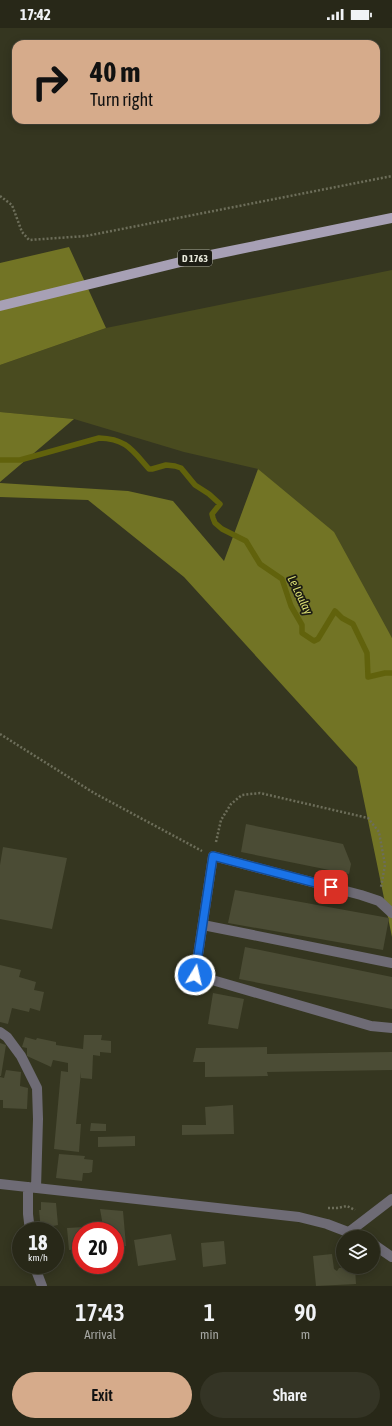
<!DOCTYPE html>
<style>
:root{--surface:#282818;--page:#343425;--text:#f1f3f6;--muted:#a5a6a2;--line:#444437;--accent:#d6ab8b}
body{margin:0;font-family:"Asap Condensed",sans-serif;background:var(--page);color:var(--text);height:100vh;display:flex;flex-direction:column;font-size:15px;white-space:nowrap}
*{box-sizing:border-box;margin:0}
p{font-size:13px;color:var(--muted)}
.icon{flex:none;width:22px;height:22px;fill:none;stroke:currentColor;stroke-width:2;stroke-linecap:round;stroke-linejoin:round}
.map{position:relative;height:1258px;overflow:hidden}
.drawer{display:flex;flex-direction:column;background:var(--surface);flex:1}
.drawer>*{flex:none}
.guide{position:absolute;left:12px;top:12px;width:368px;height:84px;border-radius:12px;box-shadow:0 2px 10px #0003,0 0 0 1px var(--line);background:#d6ab8b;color:#111;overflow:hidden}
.tools{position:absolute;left:336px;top:1202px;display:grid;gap:8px}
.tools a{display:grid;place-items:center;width:44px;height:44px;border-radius:50%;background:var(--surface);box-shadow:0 2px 10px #0003,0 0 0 1px var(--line);font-size:20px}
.speed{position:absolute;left:12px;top:1194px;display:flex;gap:8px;font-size:20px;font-weight:700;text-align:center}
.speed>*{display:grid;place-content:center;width:52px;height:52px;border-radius:50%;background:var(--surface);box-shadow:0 2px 10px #0003,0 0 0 1px var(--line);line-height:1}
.speed small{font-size:10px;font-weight:400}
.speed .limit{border:6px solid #d22;background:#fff;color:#111}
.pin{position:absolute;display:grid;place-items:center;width:34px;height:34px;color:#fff;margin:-17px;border-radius:8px;box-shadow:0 2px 6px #0006}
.me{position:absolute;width:44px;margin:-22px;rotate:9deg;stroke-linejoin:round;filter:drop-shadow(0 0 3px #0008)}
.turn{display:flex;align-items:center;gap:14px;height:84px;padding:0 12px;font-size:18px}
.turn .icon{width:52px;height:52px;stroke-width:2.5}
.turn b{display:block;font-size:28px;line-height:34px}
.eta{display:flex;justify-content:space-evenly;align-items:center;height:68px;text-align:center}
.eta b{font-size:24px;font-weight:600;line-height:28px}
.cta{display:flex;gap:8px;margin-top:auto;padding:8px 12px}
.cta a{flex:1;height:46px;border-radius:24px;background:var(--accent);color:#111;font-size:16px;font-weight:600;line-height:46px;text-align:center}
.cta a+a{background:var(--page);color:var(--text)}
.status{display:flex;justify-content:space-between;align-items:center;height:28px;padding:0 20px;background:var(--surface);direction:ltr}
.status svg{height:11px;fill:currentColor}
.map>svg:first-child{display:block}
.green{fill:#494b1f}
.forest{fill:#727425}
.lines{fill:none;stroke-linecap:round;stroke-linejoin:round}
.stream{stroke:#61620c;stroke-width:5.5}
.building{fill:#4b4c35}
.path{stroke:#6d6e5a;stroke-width:2.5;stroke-dasharray:2 2;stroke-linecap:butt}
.minor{stroke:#6e6b75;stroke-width:10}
.major{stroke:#a7a0b5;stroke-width:10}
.route-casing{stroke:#114b97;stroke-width:10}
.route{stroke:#1a73e8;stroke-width:7}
.labels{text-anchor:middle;stroke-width:3.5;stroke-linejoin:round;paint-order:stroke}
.shield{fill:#1c1c13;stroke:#abac9f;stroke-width:1}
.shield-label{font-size:10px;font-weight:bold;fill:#e8e9db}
.water-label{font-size:12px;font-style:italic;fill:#dade73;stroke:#1c1c13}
</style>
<div class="status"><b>17:42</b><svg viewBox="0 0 49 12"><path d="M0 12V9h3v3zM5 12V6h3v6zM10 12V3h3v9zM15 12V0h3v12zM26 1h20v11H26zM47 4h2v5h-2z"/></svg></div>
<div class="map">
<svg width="392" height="1258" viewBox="0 0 392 1258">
<rect width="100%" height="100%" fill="#353620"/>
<path class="green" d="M392,242V610L258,441L184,424L74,391L0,384V337L106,300Z"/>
<path class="forest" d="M69,219L106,300L0,337V235Z
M0,384L74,391L0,454Z
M258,441L334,504L392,610V909L357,739L184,549L88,472L0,469V455L128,463L173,473L224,533Z"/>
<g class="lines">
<path class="stream" d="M0,432H20L99,410C127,411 132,422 149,441H152L166,437L175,438L181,440L195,457L209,466L220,476L212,486L213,490L215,495L222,501L246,513L260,536L282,551L291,578L302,597V605L314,613L318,611L335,583L342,590L353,596L367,625L368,649L385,645H392"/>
</g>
<path class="building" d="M246,796L343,816L351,836L349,846L241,824Z
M3,819L67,830L52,901L0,891V837Z
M235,862L389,890L383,922L228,895Z
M245,919L392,949V981L239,951Z
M0,937L21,942L19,949L36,954L34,962L44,964L40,983L30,980L29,984L12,980L8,996L0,994Z
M213,965L244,971L238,1001L208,996Z
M84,1007H102L101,1012L111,1013V1025L100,1024V1028L93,1027L92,1051L81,1050V1044L76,1096H81L79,1124L54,1121L61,1043L68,1044V1035L53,1032L51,1039L49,1038L27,1028V1020L22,1019L25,1009L36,1012L37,1010L56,1014V1017L83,1021Z
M0,1015L6,1017L1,1048H0Z
M267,1019V1026L392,1024V1042L267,1044L268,1048L205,1049V1034H193L196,1020Z
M6,1042L21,1044L20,1058L28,1060L27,1081L3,1080V1072H0V1049L4,1050Z
M233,1077L234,1106L182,1107V1097H206L205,1079Z
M91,1095L106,1096V1103H90Z
M135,1108V1118L98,1119V1109Z
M59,1126L85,1128L84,1131L93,1132L92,1144L89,1145H83L82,1153L56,1150Z
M41,1174L56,1175L58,1197L48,1199L47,1203H41L39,1182H41Z
M100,1181L123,1183L126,1218L115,1219V1203H81V1221L69,1222L67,1200L103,1198Z
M171,1206L176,1232L138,1238L134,1212Z
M224,1213L226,1236L203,1239L201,1215Z
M332,1226L334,1241L337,1243L339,1240L355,1239L356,1256L316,1258L313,1228Z"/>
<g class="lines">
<path class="path" d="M0,168L12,177L22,204L29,212L86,208L392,148
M0,706L94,765L202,823
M216,814L221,792L231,776L242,767L260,765L368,790L379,804L385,837L381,859
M328,1180H337L347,1178L355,1182"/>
<path class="minor" d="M392,885L379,873L361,867L213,828L195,947L371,998L392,1000
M203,897L392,935
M0,1004L7,1009L21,1028L37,1060L38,1091L36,1160
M0,1156L299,1189L327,1196L361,1209
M28,1159V1186L30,1203
M349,1204L392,1171
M373,1216L392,1229
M34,1237L42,1258"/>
<path class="major" d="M0,278L201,229L392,190"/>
</g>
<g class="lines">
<defs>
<path id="route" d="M195,947L213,828L331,859"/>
</defs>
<use href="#route" class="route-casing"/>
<use href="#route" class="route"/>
</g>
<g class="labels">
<rect class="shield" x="178" y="222" width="34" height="16" rx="3"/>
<g class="shield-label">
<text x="195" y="234">D 1763</text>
</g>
<g class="water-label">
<text transform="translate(300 567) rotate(64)" y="4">Le Loulay</text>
</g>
</g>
</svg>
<div class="tools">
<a><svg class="icon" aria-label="layers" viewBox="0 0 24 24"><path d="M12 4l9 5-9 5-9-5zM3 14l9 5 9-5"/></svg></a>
</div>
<div class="speed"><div>18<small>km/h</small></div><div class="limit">20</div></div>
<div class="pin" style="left:331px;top:859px;background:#d93025"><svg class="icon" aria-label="arrive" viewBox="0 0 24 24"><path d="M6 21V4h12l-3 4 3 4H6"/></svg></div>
<svg class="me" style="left:195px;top:947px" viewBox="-20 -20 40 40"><circle r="17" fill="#1a73e8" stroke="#fff" stroke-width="3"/><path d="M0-11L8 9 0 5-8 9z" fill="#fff"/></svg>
<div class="guide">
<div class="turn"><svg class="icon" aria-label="right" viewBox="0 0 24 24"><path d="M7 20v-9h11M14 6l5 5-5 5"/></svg><div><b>40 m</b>Turn right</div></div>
</div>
</div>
<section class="drawer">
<div class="eta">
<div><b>17:43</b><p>Arrival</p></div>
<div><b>1</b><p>min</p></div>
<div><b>90</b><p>m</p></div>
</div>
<div class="cta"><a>Exit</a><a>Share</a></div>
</section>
